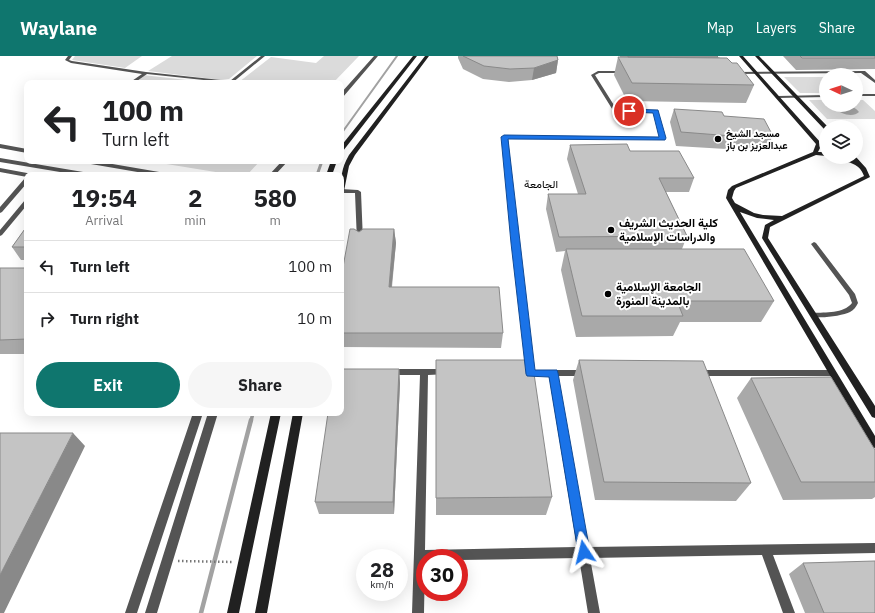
<!DOCTYPE html>
<meta charset="utf-8">
<style>
:root{--surface:#fff;--page:#f6f6f6;--text:#202124;--muted:#757577;--line:#e0e0e0;--accent:#0f766e}
body{margin:0;font-family:"IBM Plex Sans",Vazirmatn,sans-serif;background:var(--page);color:var(--text);height:100vh;display:flex;flex-direction:column;font-size:15px;white-space:nowrap}
*{box-sizing:border-box;margin:0}
p{font-size:13px;color:var(--muted)}
.icon{flex:none;width:22px;height:22px;fill:none;stroke:currentColor;stroke-width:2;stroke-linecap:round;stroke-linejoin:round}
.map{position:relative;flex:1;overflow:hidden}
.drawer{position:absolute;left:24px;top:116px;width:320px;height:244px;display:flex;flex-direction:column;background:var(--surface);border-radius:8px;box-shadow:0 4px 16px #0002}
.drawer>*{flex:none}
.top-card{position:absolute;left:24px;top:24px;width:320px;height:84px;border-radius:8px;box-shadow:0 4px 16px #0002;background:#fff;color:var(--text);overflow:hidden}
.needle{width:26px;rotate:274deg}
.controls{position:absolute;left:819px;top:12px;display:grid;gap:8px}
.controls a{display:grid;place-items:center;width:44px;height:44px;border-radius:50%;background:var(--surface);box-shadow:0 4px 16px #0002;font-size:20px}
.speed{position:absolute;left:356px;top:493px;display:flex;gap:8px;font-size:20px;font-weight:700;text-align:center}
.speed>*{display:grid;place-content:center;width:52px;height:52px;border-radius:50%;background:var(--surface);box-shadow:0 4px 16px #0002;line-height:1}
.speed small{font-size:10px;font-weight:400}
.speed .limit{border:6px solid #d22;background:#fff;color:#111}
.pin{position:absolute;display:grid;place-items:center;width:34px;height:34px;color:#fff;margin:-17px;border:2px solid #fff;border-radius:50%;box-shadow:0 1px 4px #0007}
.me{position:absolute;width:44px;margin:-22px;rotate:350deg;stroke-linejoin:round;filter:drop-shadow(0 0 3px #0008)}
.turn{display:flex;align-items:center;gap:14px;height:84px;padding:0 12px;font-size:18px}
.turn .icon{width:52px;height:52px;stroke-width:2.5}
.turn b{display:block;font-size:28px;line-height:34px}
.eta{display:flex;justify-content:space-evenly;align-items:center;height:68px;text-align:center}
.eta b{font-size:24px;font-weight:800;line-height:28px}
.primary-button{display:flex;gap:8px;margin-top:auto;padding:8px 12px}
.primary-button a{flex:1;height:46px;border-radius:24px;background:var(--accent);color:#fff;font-size:16px;font-weight:800;line-height:46px;text-align:center}
.primary-button a+a{background:var(--page);color:var(--text)}
ul{padding:0;list-style:none}
li{display:flex;align-items:center;gap:12px;height:52px;padding:0 12px;border-top:1px solid var(--line)}
li div{flex:1}
li b{display:block;font-size:15px}
li em{font-style:normal}
header{display:flex;align-items:center;gap:24px;box-sizing:border-box;height:56px;padding:0 20px;background:var(--accent);color:#fff}
header strong{font-size:19px}
nav{display:flex;gap:22px;margin-inline-start:auto;font-size:14px}
.map>svg:first-child{display:block}
.green{fill:#dbdbdb}
.water{fill:#a2a2a2}
.lines{fill:none;stroke-linecap:round;stroke-linejoin:round}
.stream-far3{stroke:#a2a2a2;stroke-width:2}
.stream-far2{stroke:#a2a2a2;stroke-width:3}
.stream-far1{stroke:#a2a2a2;stroke-width:3.5}
.stream{stroke:#a2a2a2;stroke-width:4.5}
.path{stroke:#767676;stroke-width:2.5;stroke-dasharray:1.5 2.5;stroke-linecap:butt}
.lane{fill:#545454;fill-rule:evenodd}
.street{fill:#545454;fill-rule:evenodd}
.secondary{fill:#212121;fill-rule:evenodd}
.wall{fill:#a9a9a9}
.shaded-wall{fill:#898989}
.building{fill:#c4c4c4;stroke:#898989}
.route{fill:#1a73e8;stroke:#114b97}
.poi-dot{fill:#000;stroke:#fff;stroke-width:1.5}
.labels{text-anchor:middle;stroke-width:4;stroke-linejoin:round;paint-order:stroke}
.far-poi-label{font-size:10px;font-weight:bold;fill:#000;stroke:#fff;text-anchor:start}
.far-neighbourhood-label{font-size:11px;fill:#000;stroke:#fff}
.poi-label{font-size:12px;font-weight:bold;fill:#000;stroke:#fff;text-anchor:start}
</style>
<header>
<strong>Waylane</strong>
<nav><a>Map</a><a>Layers</a><a>Share</a></nav>
</header>
<div class="map">
<svg width="875" height="557" viewBox="0 0 875 557">
<rect width="100%" height="100%" fill="#fff"/>
<path class="green" d="M75,0H142L125,12L72,4Z
M172,0H257L229,23L221,24L148,15Z
M324,0H359L333,27H235L239,26L271,1L316,7Z
M143,19L213,27H132Z
M784,21H826V37H800Z
M809,44H826V49H856V44H863L875,55V63H827Z
M148,105H260L247,119H234Z"/>
<path class="water" d="M837,49C845,49 854,49 859,56C853,62 840,58 835,52Z"/>
<g class="lines">
<path class="stream-far3" d="M341,78L397,0"/>
<path class="stream-far2" d="M317,119L322,105"/>
<path class="stream-far1" d="M251,365L253,357"/>
<path class="stream" d="M201,557L251,364"/>
<path class="path" d="M178,505L234,506"/>
<path class="lane" d="M68,0H72L69,4L72,5L146,16L230,25L261,0H265L232,27L147,18L134,27H129L142,18L71,7L65,4Z
M598,15H624V17H599L595,19L617,54L658,55L665,82L663,83L508,82L518,187L534,313L533,315H527L526,313L512,187L503,81L505,80L660,81L654,57L614,56L591,19Z
M863,15H864V17L736,18L734,17L736,16Z
M341,133L358,134L361,136L363,185L362,186L360,187L357,185L355,137H341Z
M814,186L816,187L855,238L858,247C856,251 854,254 850,256C842,260 815,264 810,259L813,257C826,256 843,258 852,247L849,239L811,188Z"/>
<path class="street" d="M374,0H378L343,41H341V37Z
M861,15H865L875,24V27L861,17Z
M856,38H875V40H856Z
M826,39V41L778,42L776,41L778,40Z
M0,88L27,93V97L0,92Z
M0,102L89,117L92,119H78L0,106Z
M82,105H95L165,117L168,119H155L85,107Z
M282,105H288L275,119H269Z
M0,112L27,117L30,119H27V121L0,116Z
M27,121V127L2,156L0,157V151L25,122Z
M27,143V149L2,179L0,180V174L25,144Z
M395,313H446L449,314L450,316L449,318L428,319L425,494L577,491L549,320H523L520,319L519,317L520,315L523,314H586L589,315L590,317L589,319L586,320H558L588,491L875,487V497L773,499L795,557H783L762,499L590,502L600,557H588L579,502L459,504V502H425L424,557H412L420,319H395L392,318L391,316L392,314Z
M697,314H832L835,315L836,317L835,319L832,320H697L694,319L693,317L694,315Z
M193,357H203L137,557H125Z
M208,357H218L157,557H145Z"/>
<path class="secondary" d="M413,0H417L343,95L341,96V90Z
M425,0H429L355,99L349,110L344,135L341,137C341,121 341,113 349,99Z
M739,0H743L821,87L822,88L818,96H826V100L816,99L736,132L734,135L732,142L735,147L754,157L763,159L782,160L864,120C859,106 850,109 839,101H847L852,104L850,101H856L866,112L870,121L770,171L768,182L875,350V362L872,361L762,182L765,169L774,164L757,162L740,156L875,380V392L872,391L726,142L728,134L732,130L813,96L816,88Z
M755,0H759L828,71H826V74L824,73Z
M331,105H337L332,119H326Z
M271,357H281L239,557H227Z
M293,357H303L267,557H255Z"/>
</g>
<path class="wall" d="M458,0H557L558,4L556,17L532,24L509,26L483,23L463,13L458,2Z
M620,0H717L718,1L732,7L754,29L746,47L627,45L614,19L618,1H620Z
M783,0H875V13L796,14Z
M674,53L724,60L773,80L766,93L727,90L726,93L676,90L670,66Z
M570,89L630,95L694,122L689,136H666L687,180L682,193L774,245L761,266H680L673,280L576,281L561,214L565,195L556,196L546,153L548,138H578L567,103Z
M27,170V204H21L12,191Z
M394,173L396,187L392,231L503,277L501,292L341,291V222L359,176Z
M0,212H27V298H0Z
M436,304L552,441L546,459H436Z
M579,304L751,427L736,445L595,444L573,324Z
M399,313L400,327L394,458H319L315,446Z
M751,322L875,394V441L872,443L783,444L737,342Z
M803,507L875,557H805L789,518Z"/>
<path class="shaded-wall" d="M558,4L556,17L532,24L534,12Z
M394,173L396,187L390,245L389,231Z
M399,313L400,327L394,458L393,446Z
M73,377L85,390L4,557H0V519Z"/>
<path class="building" d="M463,0H557L558,4L534,12L510,13L484,10Z
M628,0H717L718,1H628Z
M800,0H875V2H802Z
M618,1L727,2L732,7H737L754,29L632,27Z
M674,53L722,56L724,60L764,63L773,80L731,77L732,80L681,76Z
M627,88L630,95H679L694,122H659L687,180L559,181L548,138H586L570,89Z
M27,170V191H12Z
M350,173H354L359,176L363,173H394L389,231H499L503,277H341V222Z
M566,193H744L774,245H677L683,260H582Z
M0,212H27V283L0,284Z
M436,304H532L552,441L436,442Z
M579,304L703,305L751,427L604,426Z
M341,313H399L393,446H315L328,357H341Z
M831,321L875,394V426H801L751,322Z
M0,377H73L0,519Z
M875,505V557H824L803,507Z"/>
<path class="route" d="M629,53L658,54L666,82L665,84L508,83L535,314H557L558,317L590,496L589,500L584,502L580,500L578,496L549,321L527,320L526,318L511,187L501,81L504,79L659,81L653,57L627,56L626,55Z"/>
<g class="poi-dot">
<circle cx="718" cy="83" r="4"/>
<circle cx="611" cy="174" r="4"/>
<circle cx="608" cy="238" r="4"/>
</g>
<g class="labels">
<g class="far-poi-label">
<text x="726" y="81">مسجد الشيخ<tspan x="726" dy="12">عبدالعزيز بن باز</tspan></text>
</g>
<g class="far-neighbourhood-label">
<text x="541" y="132">الجامعة</text>
</g>
<g class="poi-label">
<text x="619" y="171">كلية الحديث الشريف<tspan x="619" dy="14">والدراسات الإسلامية</tspan></text>
<text x="616" y="235">الجامعة الإسلامية<tspan x="616" dy="14">بالمدينة المنورة</tspan></text>
</g>
</g>
</svg>
<div class="controls">
<a><svg class="needle" viewBox="-14 -14 28 28"><path d="M0-13l5 13h-10z" fill="#e53935"/><path d="M0 13l5-13h-10z" fill="#757577"/></svg></a>
<a><svg class="icon" aria-label="layers" viewBox="0 0 24 24"><path d="M12 4l9 5-9 5-9-5zM3 14l9 5 9-5"/></svg></a>
</div>
<div class="speed"><div>28<small>km/h</small></div><div class="limit">30</div></div>
<div class="pin" style="left:629px;top:55px;background:#d93025"><svg class="icon" aria-label="arrive" viewBox="0 0 24 24"><path d="M6 21V4h12l-3 4 3 4H6"/></svg></div>
<svg class="me" style="left:584px;top:496px" viewBox="-20 -20 40 40"><path d="M0-17L14 15 0 8-14 15z" fill="#1a73e8" stroke="#fff" stroke-width="4"/></svg>
<div class="top-card">
<div class="turn"><svg class="icon" aria-label="left" viewBox="0 0 24 24"><path d="M17 20v-9H6M10 6l-5 5 5 5"/></svg><div><b>100 m</b>Turn left</div></div>
</div>
<section class="drawer">
<div class="eta">
<div><b>19:54</b><p>Arrival</p></div>
<div><b>2</b><p>min</p></div>
<div><b>580</b><p>m</p></div>
</div>
<ul>
<li><svg class="icon" aria-label="left" viewBox="0 0 24 24"><path d="M17 20v-9H6M10 6l-5 5 5 5"/></svg><div><b>Turn left</b></div><em>100 m</em></li>
<li><svg class="icon" aria-label="right" viewBox="0 0 24 24"><path d="M7 20v-9h11M14 6l5 5-5 5"/></svg><div><b>Turn right</b></div><em>10 m</em></li>
</ul>
<div class="primary-button"><a>Exit</a><a>Share</a></div>
</section>
</div>
